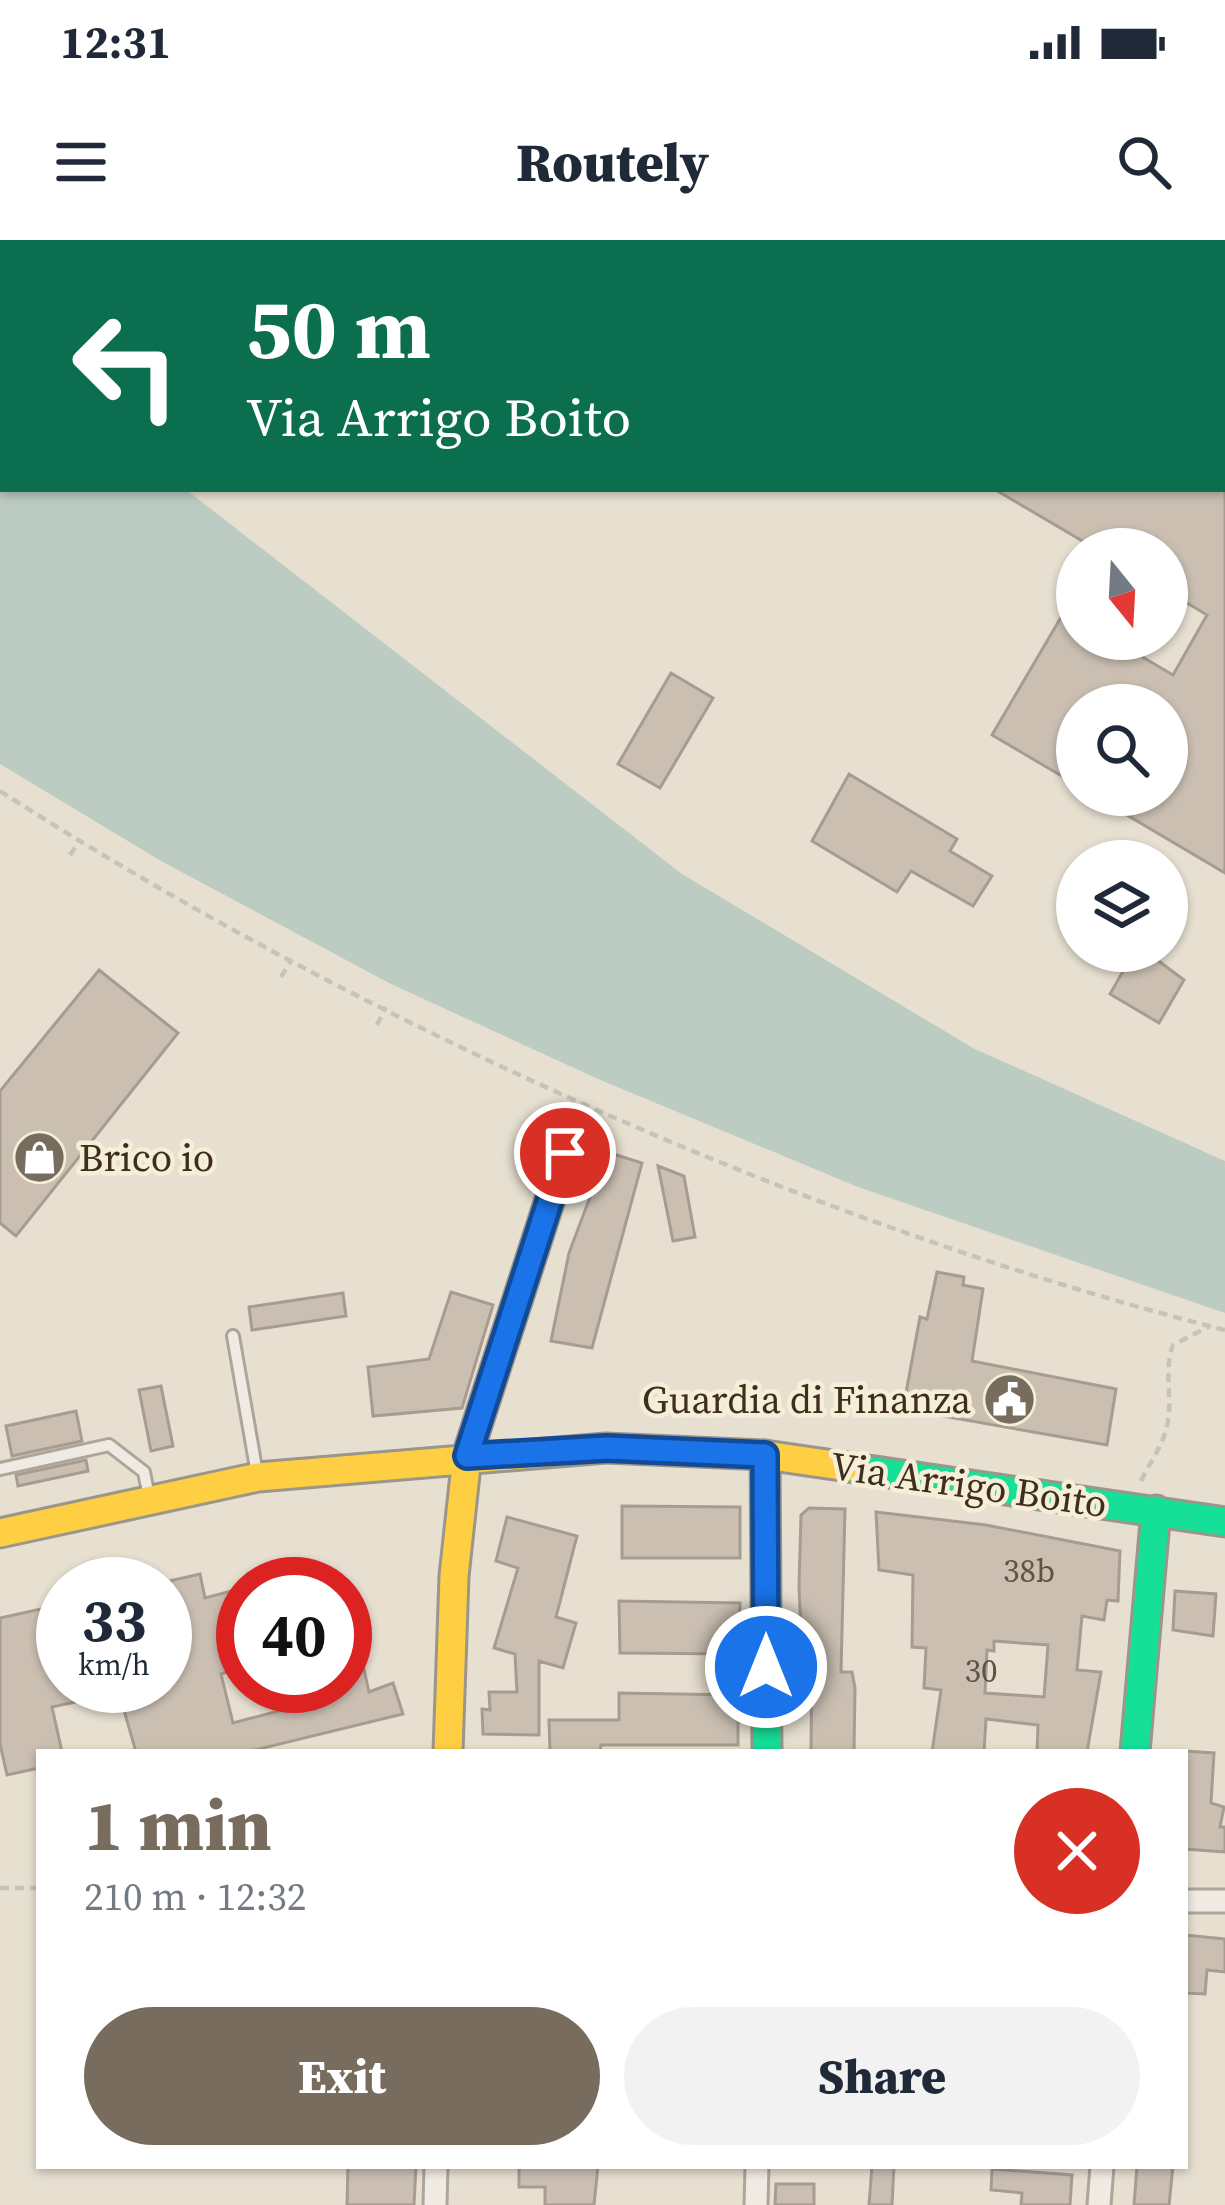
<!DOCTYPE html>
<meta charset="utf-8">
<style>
:root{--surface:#fff;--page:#f2f2f3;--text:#1f2937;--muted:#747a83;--accent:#786c5e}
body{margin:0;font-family:"Source Serif 4",serif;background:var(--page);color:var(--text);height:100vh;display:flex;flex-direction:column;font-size:45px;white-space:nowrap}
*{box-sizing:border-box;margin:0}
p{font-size:39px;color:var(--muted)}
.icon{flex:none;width:66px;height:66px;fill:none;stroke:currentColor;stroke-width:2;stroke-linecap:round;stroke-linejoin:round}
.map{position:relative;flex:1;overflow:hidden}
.details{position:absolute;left:36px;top:1509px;width:1152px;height:420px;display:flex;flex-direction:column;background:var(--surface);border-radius:0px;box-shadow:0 3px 9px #0004}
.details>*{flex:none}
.top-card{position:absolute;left:0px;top:0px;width:1227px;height:252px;box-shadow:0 3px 9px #0004;background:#0b6e4f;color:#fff;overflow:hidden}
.needle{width:78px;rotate:162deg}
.controls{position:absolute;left:1056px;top:288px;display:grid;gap:24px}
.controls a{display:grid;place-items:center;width:132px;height:132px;border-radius:50%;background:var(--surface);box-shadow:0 3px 9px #0004;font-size:60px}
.speed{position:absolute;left:36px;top:1317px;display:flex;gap:24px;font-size:60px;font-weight:700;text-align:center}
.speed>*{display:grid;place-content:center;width:156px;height:156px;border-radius:50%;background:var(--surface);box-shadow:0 3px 9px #0004;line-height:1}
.speed small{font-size:30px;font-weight:400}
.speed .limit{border:18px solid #d22;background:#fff;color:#111}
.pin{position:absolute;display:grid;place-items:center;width:102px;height:102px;color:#fff;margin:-51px;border:6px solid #fff;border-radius:50%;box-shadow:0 3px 12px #0007}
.me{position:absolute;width:132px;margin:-66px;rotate:0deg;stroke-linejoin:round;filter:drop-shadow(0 0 9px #0008)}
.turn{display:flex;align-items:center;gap:42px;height:252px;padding:0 48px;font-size:54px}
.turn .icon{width:156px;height:156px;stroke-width:2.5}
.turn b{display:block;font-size:84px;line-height:102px}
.round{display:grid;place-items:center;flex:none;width:126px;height:126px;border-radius:63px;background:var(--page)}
.headline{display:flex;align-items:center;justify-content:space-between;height:204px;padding:0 48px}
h1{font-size:72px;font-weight:800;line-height:90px;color:var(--accent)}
.button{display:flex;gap:24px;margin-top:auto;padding:24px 48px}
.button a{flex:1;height:138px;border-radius:72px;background:var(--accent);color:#fff;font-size:48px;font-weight:800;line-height:138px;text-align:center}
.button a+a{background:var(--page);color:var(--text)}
.status{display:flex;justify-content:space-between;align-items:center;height:84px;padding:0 60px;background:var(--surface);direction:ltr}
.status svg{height:33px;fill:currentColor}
header{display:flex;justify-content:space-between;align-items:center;height:156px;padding:0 48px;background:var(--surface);font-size:54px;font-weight:800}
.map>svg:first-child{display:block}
.water{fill:#bcccc2}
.building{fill:#cbbfb2;stroke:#a89c90;stroke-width:3;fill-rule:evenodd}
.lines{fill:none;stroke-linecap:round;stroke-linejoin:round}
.lane-casing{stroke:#ada599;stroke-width:16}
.street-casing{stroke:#ada599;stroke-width:27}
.fast-casing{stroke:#9c958a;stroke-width:33}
.slow-casing{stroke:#9c958a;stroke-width:33}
.path{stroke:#c8c2b9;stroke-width:4.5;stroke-dasharray:9 6;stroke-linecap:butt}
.lane{stroke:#efebe3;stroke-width:10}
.street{stroke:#efebe3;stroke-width:21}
.fast{stroke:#16e098;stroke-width:27}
.slow{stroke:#ffcf43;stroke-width:27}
.route-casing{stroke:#114b97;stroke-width:30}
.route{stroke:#1a73e8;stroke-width:21}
.labels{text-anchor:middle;stroke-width:9;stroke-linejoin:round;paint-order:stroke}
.number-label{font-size:33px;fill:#605244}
.poi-label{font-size:39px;fill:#3d2e20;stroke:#f7eed8;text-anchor:start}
.street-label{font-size:39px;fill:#3d2e20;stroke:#f7eed8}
</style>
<div class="status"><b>12:31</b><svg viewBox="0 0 49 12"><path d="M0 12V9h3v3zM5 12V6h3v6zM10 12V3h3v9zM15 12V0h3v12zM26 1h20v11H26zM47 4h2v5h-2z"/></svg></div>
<header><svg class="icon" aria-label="menu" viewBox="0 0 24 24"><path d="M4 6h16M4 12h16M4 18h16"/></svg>Routely<svg class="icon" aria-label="search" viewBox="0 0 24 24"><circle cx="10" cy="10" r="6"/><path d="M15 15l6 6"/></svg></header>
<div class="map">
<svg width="1225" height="1965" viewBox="0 0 1225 1965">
<rect width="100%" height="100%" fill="#e7e0d1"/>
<path class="water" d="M0,119L3,249H185L682,634L973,808L1225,921V1073L858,947L598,839L389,743L161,621L0,524Z"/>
<path class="building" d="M994,249H1225V633L1093,555H1167V465H1077V545L992,495L1077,350V399H1112L1173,435L1207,375L1167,351V309H1096Z
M671,433L713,458L660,548L618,524Z
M849,534L957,599L950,611L992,636L973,666L911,631L897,652L812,601Z
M1134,712L1148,713L1184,740L1159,783L1110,754Z
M99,730L178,793L16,996L0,983V851Z
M607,912L642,923L592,1108L551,1101L569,1013Z
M658,926L684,936L695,997L673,1001Z
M937,1032L964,1037L963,1045L983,1049L972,1121L1116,1149L1107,1205L903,1169L920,1077L927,1079Z
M451,1052L493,1065L462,1168L373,1176L368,1127L429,1119Z
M343,1053L346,1076L252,1090L249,1067Z
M161,1146L173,1206L151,1211L139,1150Z
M76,1171L82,1201L12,1216L6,1186Z
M86,1220L88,1231L18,1246L16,1235Z
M622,1266L740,1267V1318H622Z
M809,1268L845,1269L841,1432H852L855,1448L854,1512H811L812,1395L801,1394L799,1346L801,1275Z
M876,1272L986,1285L1120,1311L1118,1361L1107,1360L1104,1380L1082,1376L1077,1430L1101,1432L1087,1512H1037L1038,1485L986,1479L984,1512H932L941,1450L924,1448L926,1408L912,1407L913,1335L879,1330ZM994,1401L1048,1405L1044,1457L985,1453L987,1410L994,1411Z
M507,1277L577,1296L556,1377L576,1383L563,1428L539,1421V1495L483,1494L482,1469L490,1470L489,1452H517L515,1414L494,1408L518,1328L496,1321Z
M200,1334L205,1358L243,1348V1427L221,1434L233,1483L286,1469L281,1446H345V1385L354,1384L369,1452L393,1443L403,1474L247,1512H136L117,1446H165V1342Z
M1175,1351L1216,1354L1213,1396L1173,1390Z
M619,1361L740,1363L739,1414L620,1413Z
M63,1364V1446H107L108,1455L52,1467L62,1512H39V1528L7,1535L0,1504V1378Z
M619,1453L738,1455V1505H601L600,1512H550L549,1480H619Z
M1185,1511L1214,1513L1211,1563L1224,1567L1220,1587H1225V1612L1185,1609Z
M1185,1695L1225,1699V1732L1207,1730L1205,1754L1185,1753Z
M348,1926H416L414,1965H347Z
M519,1926H598L594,1965H545V1947H519Z
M872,1926H894L892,1965H869Z
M1137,1926H1173L1169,1965H1134Z
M992,1929L1072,1935L1070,1965H1021L1022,1953L991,1950Z
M776,1944H814V1965H775Z"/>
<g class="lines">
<defs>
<path id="lane" d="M233,1096L256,1228
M0,1229L109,1205L144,1232L148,1252"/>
<path id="street" d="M1185,1661H1225
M435,1965L436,1926
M756,1965L757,1926
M1099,1965L1102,1926"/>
<path id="fast" d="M765,1215L767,1512
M848,1227L1225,1282
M1135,1512L1156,1270"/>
<path id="slow" d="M0,1293L258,1237L606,1208L765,1215L848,1227
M448,1512L454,1336L467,1216L565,913"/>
</defs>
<use href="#lane" class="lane-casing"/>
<use href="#street" class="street-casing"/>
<use href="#fast" class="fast-casing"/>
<use href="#slow" class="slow-casing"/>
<path class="path" d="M0,551C358,781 812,986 1225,1090
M70,615L79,602
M281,737L292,719
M377,785L386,767
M1141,1241C1151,1220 1164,1205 1168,1181C1172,1155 1164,1129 1173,1105L1210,1086
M0,1648H39"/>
<use href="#lane" class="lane"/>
<use href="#street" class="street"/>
<use href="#fast" class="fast"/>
<use href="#slow" class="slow"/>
</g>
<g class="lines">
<defs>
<path id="route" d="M565,913L467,1216L607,1208L765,1215L766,1427"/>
</defs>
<use href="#route" class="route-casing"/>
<use href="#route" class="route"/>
</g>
<defs>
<symbol id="shop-disc" viewBox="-11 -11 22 22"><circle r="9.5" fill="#786c5e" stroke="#f7eed8"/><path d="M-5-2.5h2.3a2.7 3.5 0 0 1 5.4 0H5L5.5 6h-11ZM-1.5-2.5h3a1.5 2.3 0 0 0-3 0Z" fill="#fff"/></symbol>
<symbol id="civic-disc" viewBox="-11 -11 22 22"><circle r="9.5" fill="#786c5e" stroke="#f7eed8"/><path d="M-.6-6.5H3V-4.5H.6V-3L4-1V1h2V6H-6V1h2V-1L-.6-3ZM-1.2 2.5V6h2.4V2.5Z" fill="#fff"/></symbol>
</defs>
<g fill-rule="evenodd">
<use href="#shop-disc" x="10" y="888" width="59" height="59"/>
<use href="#civic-disc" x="980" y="1130" width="59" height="59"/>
</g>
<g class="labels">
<g class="number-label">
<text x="1029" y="1342">38b</text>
<text x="981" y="1442">30</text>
</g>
<g class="poi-label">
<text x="79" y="931">Brico io</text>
<text x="971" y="1173" text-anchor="end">Guardia di Finanza</text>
</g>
<g class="street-label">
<text transform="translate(969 1244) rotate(8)" y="14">Via Arrigo Boito</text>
</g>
</g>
</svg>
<div class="controls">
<a><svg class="needle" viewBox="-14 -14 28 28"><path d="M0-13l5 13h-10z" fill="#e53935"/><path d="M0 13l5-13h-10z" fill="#747a83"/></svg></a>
<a><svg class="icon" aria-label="search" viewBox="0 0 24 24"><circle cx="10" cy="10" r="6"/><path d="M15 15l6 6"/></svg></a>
<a><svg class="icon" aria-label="layers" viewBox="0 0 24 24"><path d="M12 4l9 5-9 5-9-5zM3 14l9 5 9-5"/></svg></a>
</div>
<div class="speed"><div>33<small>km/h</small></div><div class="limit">40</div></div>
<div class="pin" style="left:565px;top:913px;background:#d93025"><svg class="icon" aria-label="arrive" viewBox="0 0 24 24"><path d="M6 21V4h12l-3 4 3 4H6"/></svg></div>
<svg class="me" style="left:766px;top:1427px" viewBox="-20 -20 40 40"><circle r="17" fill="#1a73e8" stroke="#fff" stroke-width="3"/><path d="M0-11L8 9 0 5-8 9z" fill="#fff"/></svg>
<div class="top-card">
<div class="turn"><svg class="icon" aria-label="left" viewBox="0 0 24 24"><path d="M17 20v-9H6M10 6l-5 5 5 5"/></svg><div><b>50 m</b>Via Arrigo Boito</div></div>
</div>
<section class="details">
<div class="headline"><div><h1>1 min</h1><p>210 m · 12:32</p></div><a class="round" style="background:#d93025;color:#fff"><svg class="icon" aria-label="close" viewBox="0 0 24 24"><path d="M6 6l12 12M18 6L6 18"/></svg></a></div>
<div class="button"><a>Exit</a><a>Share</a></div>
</section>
</div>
